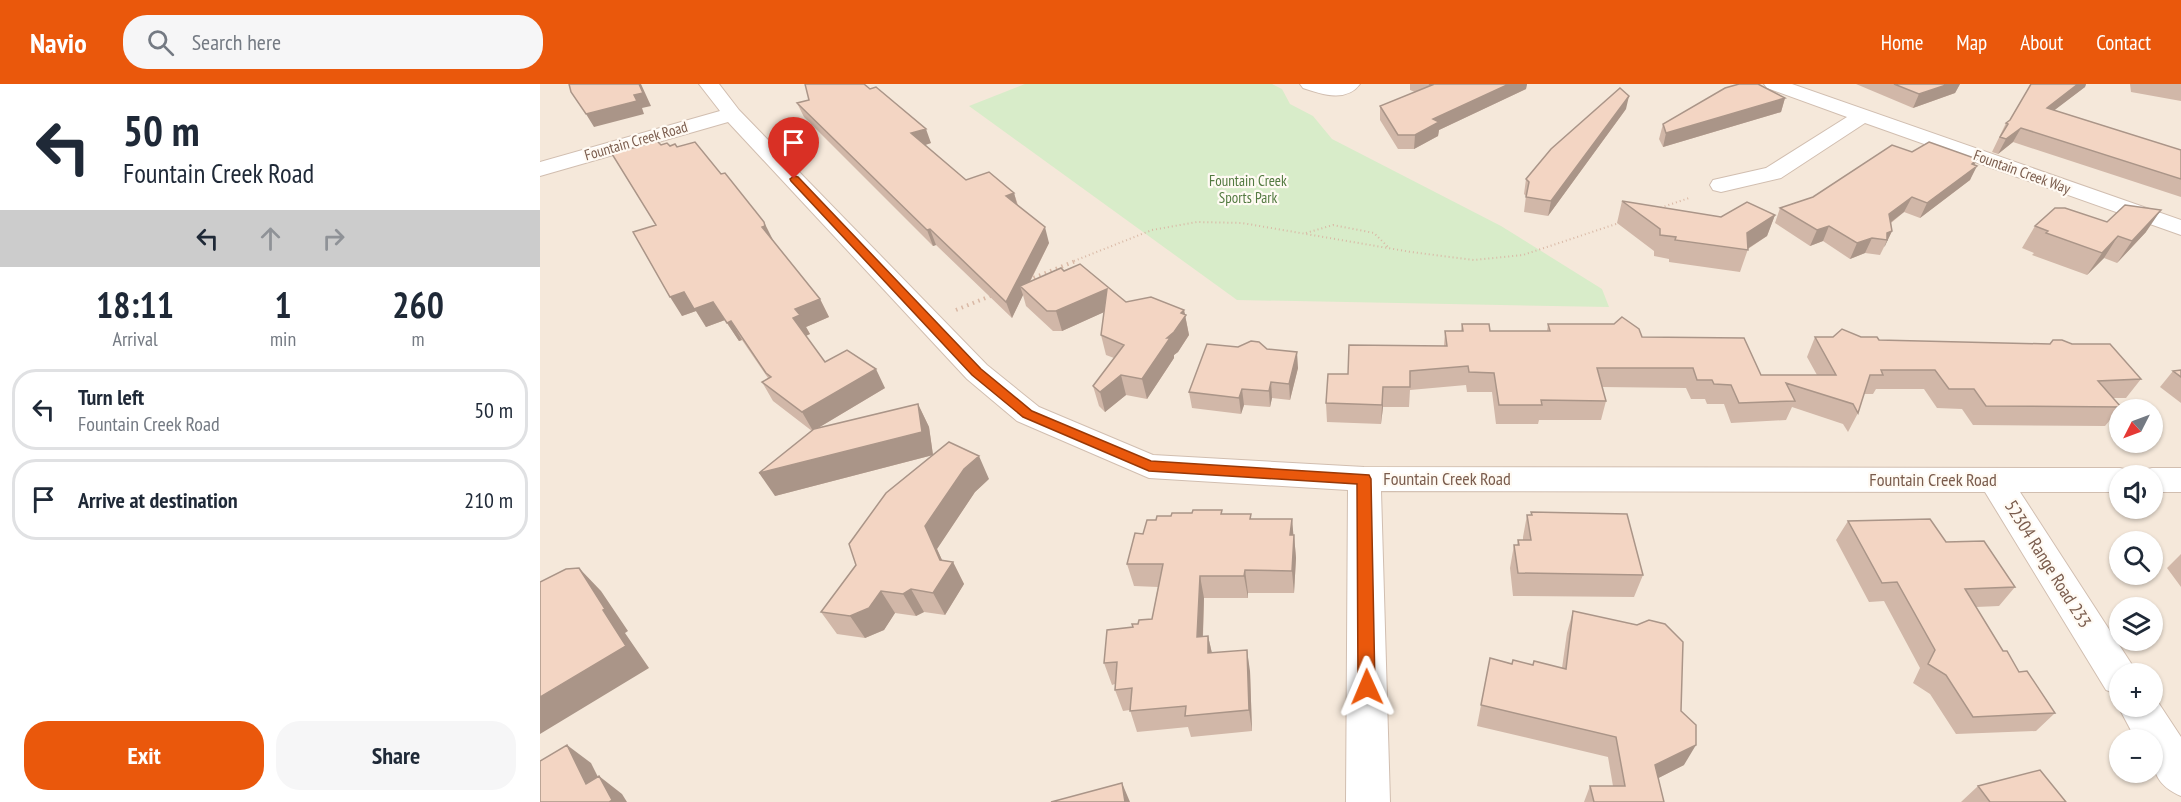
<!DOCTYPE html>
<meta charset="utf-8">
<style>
:root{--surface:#fff;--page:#f6f6f7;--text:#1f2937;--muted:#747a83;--line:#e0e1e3;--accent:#ea580c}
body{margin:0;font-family:"PT Sans Narrow",sans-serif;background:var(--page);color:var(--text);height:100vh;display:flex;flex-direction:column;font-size:22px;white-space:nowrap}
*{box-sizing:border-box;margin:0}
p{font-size:20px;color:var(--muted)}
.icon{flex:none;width:33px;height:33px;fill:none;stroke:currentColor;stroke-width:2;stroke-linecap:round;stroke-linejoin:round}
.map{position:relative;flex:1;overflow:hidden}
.details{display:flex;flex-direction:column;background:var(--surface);width:540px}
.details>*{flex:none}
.top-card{background:#fff;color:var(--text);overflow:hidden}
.needle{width:39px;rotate:228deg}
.buttons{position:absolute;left:1569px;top:315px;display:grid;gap:12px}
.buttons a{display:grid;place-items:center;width:54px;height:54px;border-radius:50%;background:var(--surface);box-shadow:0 2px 4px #0004;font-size:30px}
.pin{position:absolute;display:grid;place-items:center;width:51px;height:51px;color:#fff;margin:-62px -26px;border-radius:50% 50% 50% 0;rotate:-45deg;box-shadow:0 0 6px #0007}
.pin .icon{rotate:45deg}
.me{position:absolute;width:66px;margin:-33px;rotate:359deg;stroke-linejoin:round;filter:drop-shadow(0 0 4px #0008)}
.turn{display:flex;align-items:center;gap:21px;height:126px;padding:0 24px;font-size:27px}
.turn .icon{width:78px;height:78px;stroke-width:2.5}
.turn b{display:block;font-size:42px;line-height:51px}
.lanes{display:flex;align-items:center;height:57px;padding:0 24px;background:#0003;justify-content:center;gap:30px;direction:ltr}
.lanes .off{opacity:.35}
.eta{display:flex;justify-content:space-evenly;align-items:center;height:102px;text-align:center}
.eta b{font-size:36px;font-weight:700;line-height:42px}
.cta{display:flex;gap:12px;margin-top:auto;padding:12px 24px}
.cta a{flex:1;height:69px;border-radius:24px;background:var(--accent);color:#fff;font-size:24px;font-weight:700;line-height:69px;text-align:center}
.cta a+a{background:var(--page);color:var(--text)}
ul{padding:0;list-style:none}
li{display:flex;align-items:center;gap:18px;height:81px;margin:0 12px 9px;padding:0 12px;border:3px solid var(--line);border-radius:24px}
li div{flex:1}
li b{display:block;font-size:22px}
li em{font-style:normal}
header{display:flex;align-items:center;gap:36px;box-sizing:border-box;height:84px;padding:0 30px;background:var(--accent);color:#fff}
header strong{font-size:28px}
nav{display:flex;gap:33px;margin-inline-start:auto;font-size:21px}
.search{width:420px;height:54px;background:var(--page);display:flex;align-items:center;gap:15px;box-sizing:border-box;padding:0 21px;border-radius:24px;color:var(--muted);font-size:22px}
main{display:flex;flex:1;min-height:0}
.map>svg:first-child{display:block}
.residential{fill:#f5e8da;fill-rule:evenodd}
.green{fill:#d8ecc9}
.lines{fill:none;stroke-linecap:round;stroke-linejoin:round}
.minor-casing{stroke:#d1beb0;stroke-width:2}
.path-far1{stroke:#d9b8a5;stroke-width:2;stroke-dasharray:1 3;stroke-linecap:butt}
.path{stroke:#d9b8a5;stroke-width:4;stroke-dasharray:1.5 4.5;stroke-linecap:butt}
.minor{fill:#fff;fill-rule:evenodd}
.wall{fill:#d1b7a8}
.shaded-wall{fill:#aa9588}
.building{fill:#f3d5c3;stroke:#aa9588;stroke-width:1.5}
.route{fill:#ea580c;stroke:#983908;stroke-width:1.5}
.labels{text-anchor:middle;stroke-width:4.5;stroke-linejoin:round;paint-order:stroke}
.far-street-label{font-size:15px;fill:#7a5c4d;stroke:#fffaf3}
.far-park-label{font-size:15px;fill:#537a41;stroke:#fffaf3}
.street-label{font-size:18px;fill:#7a5c4d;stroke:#fffaf3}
</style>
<header>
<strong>Navio</strong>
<div class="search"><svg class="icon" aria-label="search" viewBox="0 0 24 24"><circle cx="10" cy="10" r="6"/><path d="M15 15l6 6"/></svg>Search here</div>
<nav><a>Home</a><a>Map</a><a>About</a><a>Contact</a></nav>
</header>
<main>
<section class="details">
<div class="top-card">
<div class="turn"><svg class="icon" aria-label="left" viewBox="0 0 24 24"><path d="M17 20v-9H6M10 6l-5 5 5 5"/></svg><div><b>50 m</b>Fountain Creek Road</div></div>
<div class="lanes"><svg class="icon" aria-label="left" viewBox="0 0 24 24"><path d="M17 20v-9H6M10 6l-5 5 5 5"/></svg><svg class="icon off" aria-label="ahead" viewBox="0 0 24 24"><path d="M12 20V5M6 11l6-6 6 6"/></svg><svg class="icon off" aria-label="right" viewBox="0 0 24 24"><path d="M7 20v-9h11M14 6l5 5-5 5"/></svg></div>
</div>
<div class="eta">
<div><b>18:11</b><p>Arrival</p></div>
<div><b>1</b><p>min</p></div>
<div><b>260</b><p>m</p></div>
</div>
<ul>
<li><svg class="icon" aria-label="left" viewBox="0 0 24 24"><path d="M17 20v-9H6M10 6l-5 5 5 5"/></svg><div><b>Turn left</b><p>Fountain Creek Road</p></div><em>50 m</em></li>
<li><svg class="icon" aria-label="arrive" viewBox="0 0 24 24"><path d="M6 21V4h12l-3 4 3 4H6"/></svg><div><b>Arrive at destination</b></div><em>210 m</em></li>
</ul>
<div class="cta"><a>Exit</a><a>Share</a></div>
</section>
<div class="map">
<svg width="1641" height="718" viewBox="0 0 1641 718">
<rect width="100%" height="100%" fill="#fdf6ec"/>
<path class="residential" d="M0,0H1641V718H0ZM1580,326H1612V358H1580ZM1580,392H1612V424H1580ZM1580,458H1612V490H1580ZM1580,524H1612V556H1580ZM1580,590H1612V622H1580ZM1580,656H1612V688H1580Z"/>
<path class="green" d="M485,0H732L742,5L750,20L773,32L792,55L961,142L1062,205L1069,223L697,216L429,22Z"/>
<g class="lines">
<defs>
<path id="minor" d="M159,0H179L199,26L447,281L499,323L613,371L824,383L1580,384L1592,387L1594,392H1580V408H1480L1598,590H1580V611L1566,606L1445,408L841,407L850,718H806L808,406L609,394L477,337L427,295L188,38L0,92V78L180,27Z
M760,0H820C806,19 781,10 763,4Z
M1224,0H1252L1641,136V151L1325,39L1241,94L1181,108L1173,106L1170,101L1173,96L1226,84L1307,33L1227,4Z
M1612,384H1641V408H1612V392H1598L1600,387Z
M1612,609L1641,653V712C1613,700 1612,683 1612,656H1596L1578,622L1580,618V622H1612Z"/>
</defs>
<use href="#minor" class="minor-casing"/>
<path class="path-far1" d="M1117,125L1149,114
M766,149L793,141L834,149L849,164
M534,177L612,146L657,138L702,139L871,168L934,176L983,171L1082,138"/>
<path class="path" d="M488,196L538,176
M416,226L453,211"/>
<use href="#minor" class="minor"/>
</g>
<path class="wall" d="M870,0H987L986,5L899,46L898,52L874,65H858L840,36V22L875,8L870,6Z
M1316,0H1420L1415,9L1373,24Z
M1491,0H1546L1545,3L1514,26L1641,66V113L1473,58L1458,70L1452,68L1466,39L1470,36Z
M1590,0H1641V17L1591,8Z
M1245,14L1241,28L1123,63L1119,55L1123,40Z
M269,16L391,59L385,61L426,96L474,109L478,121L509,159L490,198L524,187L586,218L644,226L649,251L638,268L634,271V274L607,315L586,311L565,328L559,322L553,302L574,274L566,271L561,251L564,228L522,247H513L486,222L483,211L472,234L396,161L393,162L264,33L257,19Z
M1086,25L1008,132L984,128L986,112L984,110L986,95Z
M121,61L130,62L234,159L280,215L289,233L266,243L270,250L266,252L285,278L345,304L278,344L378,320L389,343L393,371L235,412L272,347L233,317L222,298L228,294L202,256L199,257L185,236L166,243L156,227L142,232L116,141Z
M1372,68L1434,81L1430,96L1380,134L1364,128L1351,139L1352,147L1340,171L1325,169L1310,175L1283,157L1270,162L1235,139L1240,124L1273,113Z
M1082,117L1181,133L1235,131L1227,152L1208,165L1200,188L1129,178V175L1114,172V167L1077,139Z
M1567,138L1606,148L1577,179L1564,174L1547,191L1492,171L1494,169L1482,164L1495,142Z
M922,240L950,247H1007L1008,240L1102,253L1221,291H1277L1267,273L1275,253H1321L1339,256L1601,295L1586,314H1573L1581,323L1565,342L1433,341L1422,325L1397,324L1384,305H1336L1333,310H1324L1318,329L1308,348L1303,340L1252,323L1246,336L1191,339L1184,320H1167L1165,315H1151L1146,304L1062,303L1066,317L1061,336H999L998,340H956L952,308H927L926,301L870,306L869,323H843L841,340L787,338L786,319L808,290L904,262L905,247H921Z
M727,265L758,284L750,316L732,314L730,323L704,321L701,330L652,324L649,308Z
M1641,286V319L1620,303L1633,287Z
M449,395L435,408L397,465L402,476L413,478L424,500L405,531L384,528L376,532L355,529L344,546L325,554L297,550L281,528Z
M682,426V430L711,435H752L753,451H754L756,474L754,509H708V514H664L663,553L668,552L672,569L710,587L712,647L651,653L648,643L597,648L590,626L583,627L575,606V600L572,601L564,579L593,543L598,540L612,535L618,503L594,502L587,480L603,450L616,436L631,432Z
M991,428L1103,491L1094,513L973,512L970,484L974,461H977L978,456H983V453L987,431H991Z
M1308,437L1406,458L1475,503L1459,522L1436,523L1463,567L1479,588L1515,629L1496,647L1416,650L1390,610L1373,599L1380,584L1344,517L1329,518L1296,456Z
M1641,470V503L1627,484Z
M1033,527L1141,627L1144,681L1118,694L1124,718H1044L1050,702H1073L1068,673L937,642L950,574L972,580L993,581L994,577L1022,584L1027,549Z
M1438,702L1526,718H1421Z"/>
<path class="shaded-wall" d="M99,0H101L111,22L102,24L104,30L54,43L46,30L94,11Z
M969,0H987L986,5L899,46L898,52L874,65L875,51L893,35Z
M1409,0H1420L1415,9L1373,24L1379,10Z
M1538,0H1546L1545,3L1499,38L1507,24Z
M1089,12L1086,25L1008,132L1011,117Z
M1245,14L1241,28L1123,63L1126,49Z
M1481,44L1473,58L1458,70L1466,55Z
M386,45L391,59L376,64L371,49Z
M1437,75L1432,86L1437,82L1430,96L1380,134L1387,119Z
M474,109L478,124L466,112Z
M1372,113L1364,128L1342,145L1349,130Z
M1621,126L1606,148L1577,179L1592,157Z
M1235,131L1227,152L1207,165V149Z
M224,138L235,160L222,143Z
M1289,142L1283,157L1270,162L1277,146Z
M505,143L509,159L485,207L480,202L483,211L472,234L466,218Z
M390,145L396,161L393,162L387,146Z
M1352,147L1345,162L1344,163L1347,156V149Z
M1578,152L1564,174L1547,191L1562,169Z
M1332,154L1325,169L1310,175L1317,159Z
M567,205L571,225L522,247L516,227Z
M144,208L173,218L185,236L166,243L156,227L142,232L130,213Z
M280,215L289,233L266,243L270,250L263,253L253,234L255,225Z
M644,226L649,251L638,268L634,271V274L607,315L602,295L641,229Z
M191,237L202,256L199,257L187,239Z
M757,268L758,284L750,316L749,300Z
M336,285L345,304L273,347L262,328Z
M581,291L586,311L565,328L560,308Z
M731,298L732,314L730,323L729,307Z
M843,303V323L841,340L842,321Z
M702,305L704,321L701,330L699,314Z
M378,320L389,343L393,371L235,412L219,389Z
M439,372L449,395L435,408L397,465L407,487L413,478L424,500L405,531L393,509L385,442L424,385Z
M752,435L754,457L750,451Z
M754,451L756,474L754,509L752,487Z
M39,484L61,507L88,547L85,549L109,584L0,650V613L63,526Z
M705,486L708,509V514L704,492Z
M660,492L664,514L662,575L657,553Z
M371,505L384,528L376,532L363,510Z
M341,507L355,529L344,546L325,554L310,532Z
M668,552L673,574L668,569Z
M707,566L710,587L712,647L709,626Z
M27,661L51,679L70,717L59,692L82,710L87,718H69L46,700Z
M1156,661L1144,681L1105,701L1115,681Z
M582,699L590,718H585Z"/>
<path class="building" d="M29,0H99L103,9L94,11L97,17L46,30L31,8Z
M265,0H324L330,5L336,3L386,45L371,49L426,96L449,88L474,109L466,112L505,143L466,218L390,145L387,146L257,19L269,16Z
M889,0H969L893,35L899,38L875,51H858L840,22L892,1Z
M1199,0H1218L1245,14L1126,49L1123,40L1185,4Z
M1354,0H1409L1379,10Z
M1491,0H1538L1507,24L1641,66V95L1481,44L1466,55L1460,53L1468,40L1466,39L1470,36Z
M1080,4L1089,12L1011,117L986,113L989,98L986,95L1011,65Z
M117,57L121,61L127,59L130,62L135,60L137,63L155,58L181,90L185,89L224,138L225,142L222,143L280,215L255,225L260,231L253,234L285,278L307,266L336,285L262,328L222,298L231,293L226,289L191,237L187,239L173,218L154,225L144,208L130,213L93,148L116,141L72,70Z
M1389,58L1437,75L1432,80L1437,82L1387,119L1372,113L1349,130L1352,147L1347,149V156L1332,154L1317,159L1289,142L1277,146L1240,124L1273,113L1352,61L1372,68Z
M1082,117L1181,133L1207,118L1235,131L1207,149L1208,166L1135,156L1136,153L1120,151V145Z
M1585,121L1621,126L1592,157L1578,152L1562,169L1506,149L1508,147L1495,142L1515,124H1525L1567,138Z
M540,180L586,218L611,213L644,226L641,229L646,231L634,248L627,254H630L602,295L581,291L560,308L553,302L584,261L561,251L567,205L516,227H507L480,202L521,184L524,187Z
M1082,233L1099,245L1102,253L1204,254L1221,291H1296L1275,253H1293L1302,245L1321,253H1337L1339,256L1510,260L1513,256H1522L1532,260H1570L1601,295L1558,297L1581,323L1446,322L1434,305H1409L1395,286H1341L1343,291H1330L1318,329L1313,320L1246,299L1255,317L1199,319L1191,301L1174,300L1172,296H1157L1153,284H1057L1066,317L1001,316L1002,321H959L954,289L929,288L928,282L870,287V303H843L842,321L786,319L788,290H808L809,261L907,262L905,247H923L922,240H949L950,247H1010L1008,240H1074Z
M711,257L719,258L727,265L757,268L749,300L731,298L729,307L702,305L699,314L649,308L667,260L698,263Z
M1641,286V293L1633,287Z
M378,320L382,348L219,389L274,345Z
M409,358L439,372L424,385L385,442L400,476L413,478L393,509L371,505L363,510L341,507L329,524L310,532L281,528L316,481L309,460L346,409Z
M653,426H682L681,430H711L710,435H752L750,451H754L752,487L705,486L704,492H660L657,553L668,552V569L707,566L709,626L645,632L646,622L590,627L592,604L575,606L577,578L564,579L567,546L593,543L592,540H598L599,536L612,535L623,480H587L595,449L603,450L607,436H616L617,432H631L632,429H652Z
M991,428L1087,430L1103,491L978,489L974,461H979L978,456H991L987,431H992Z
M1390,435L1406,458L1444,457L1475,503L1425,505L1463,567H1467L1479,588L1487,587L1515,629L1433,633L1406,591L1388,580L1395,566L1357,498L1342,499L1308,437Z
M39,484L65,525L63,526L86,562L0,613V498L26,485Z
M1033,527L1097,541L1109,536L1125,540L1143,558L1141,627L1156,641V661L1115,681L1124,718H1054L1050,702H1085L1076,653L941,621L950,574L972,580L973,576L993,581L994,577L1026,585Z
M27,661L46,700L59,692L72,716L69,718H0V677Z
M1500,686L1526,718H1450L1438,702Z
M582,699L585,718H511Z"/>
<path class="route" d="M254,92L258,93L441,285L492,327L611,377L829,391L831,395L835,603L833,608L827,610L821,608L818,603L817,400L609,387L483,333L432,291L251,97L250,95Z"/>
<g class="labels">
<g class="far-street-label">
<text transform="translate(96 57) rotate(-16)" y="5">Fountain Creek Road</text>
<text transform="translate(1482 88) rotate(20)" y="5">Fountain Creek Way</text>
</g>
<g class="far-park-label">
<text x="708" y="102">Fountain Creek<tspan x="708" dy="17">Sports Park</tspan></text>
</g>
<g class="street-label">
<text x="907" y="401">Fountain Creek Road</text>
<text x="1393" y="402">Fountain Creek Road</text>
<text transform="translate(1508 480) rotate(58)" y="6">52304 Range Road 233</text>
</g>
</g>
</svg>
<div class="buttons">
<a><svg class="needle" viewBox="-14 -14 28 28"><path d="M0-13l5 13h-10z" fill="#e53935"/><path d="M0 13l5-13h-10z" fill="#747a83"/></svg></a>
<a><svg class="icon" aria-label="sound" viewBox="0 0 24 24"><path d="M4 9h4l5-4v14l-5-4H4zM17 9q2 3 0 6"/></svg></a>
<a><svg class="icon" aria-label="search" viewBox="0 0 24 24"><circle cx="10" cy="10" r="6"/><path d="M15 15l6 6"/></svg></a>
<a><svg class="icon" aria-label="layers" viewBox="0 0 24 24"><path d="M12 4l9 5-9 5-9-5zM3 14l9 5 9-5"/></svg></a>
<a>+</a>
<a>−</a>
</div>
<div class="pin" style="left:254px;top:95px;background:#d93025"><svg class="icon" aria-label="arrive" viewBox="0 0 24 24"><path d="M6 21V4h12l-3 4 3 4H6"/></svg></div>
<svg class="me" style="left:827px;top:603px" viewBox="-20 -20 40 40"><path d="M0-17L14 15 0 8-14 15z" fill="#ea580c" stroke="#fff" stroke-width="4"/></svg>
</div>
</main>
